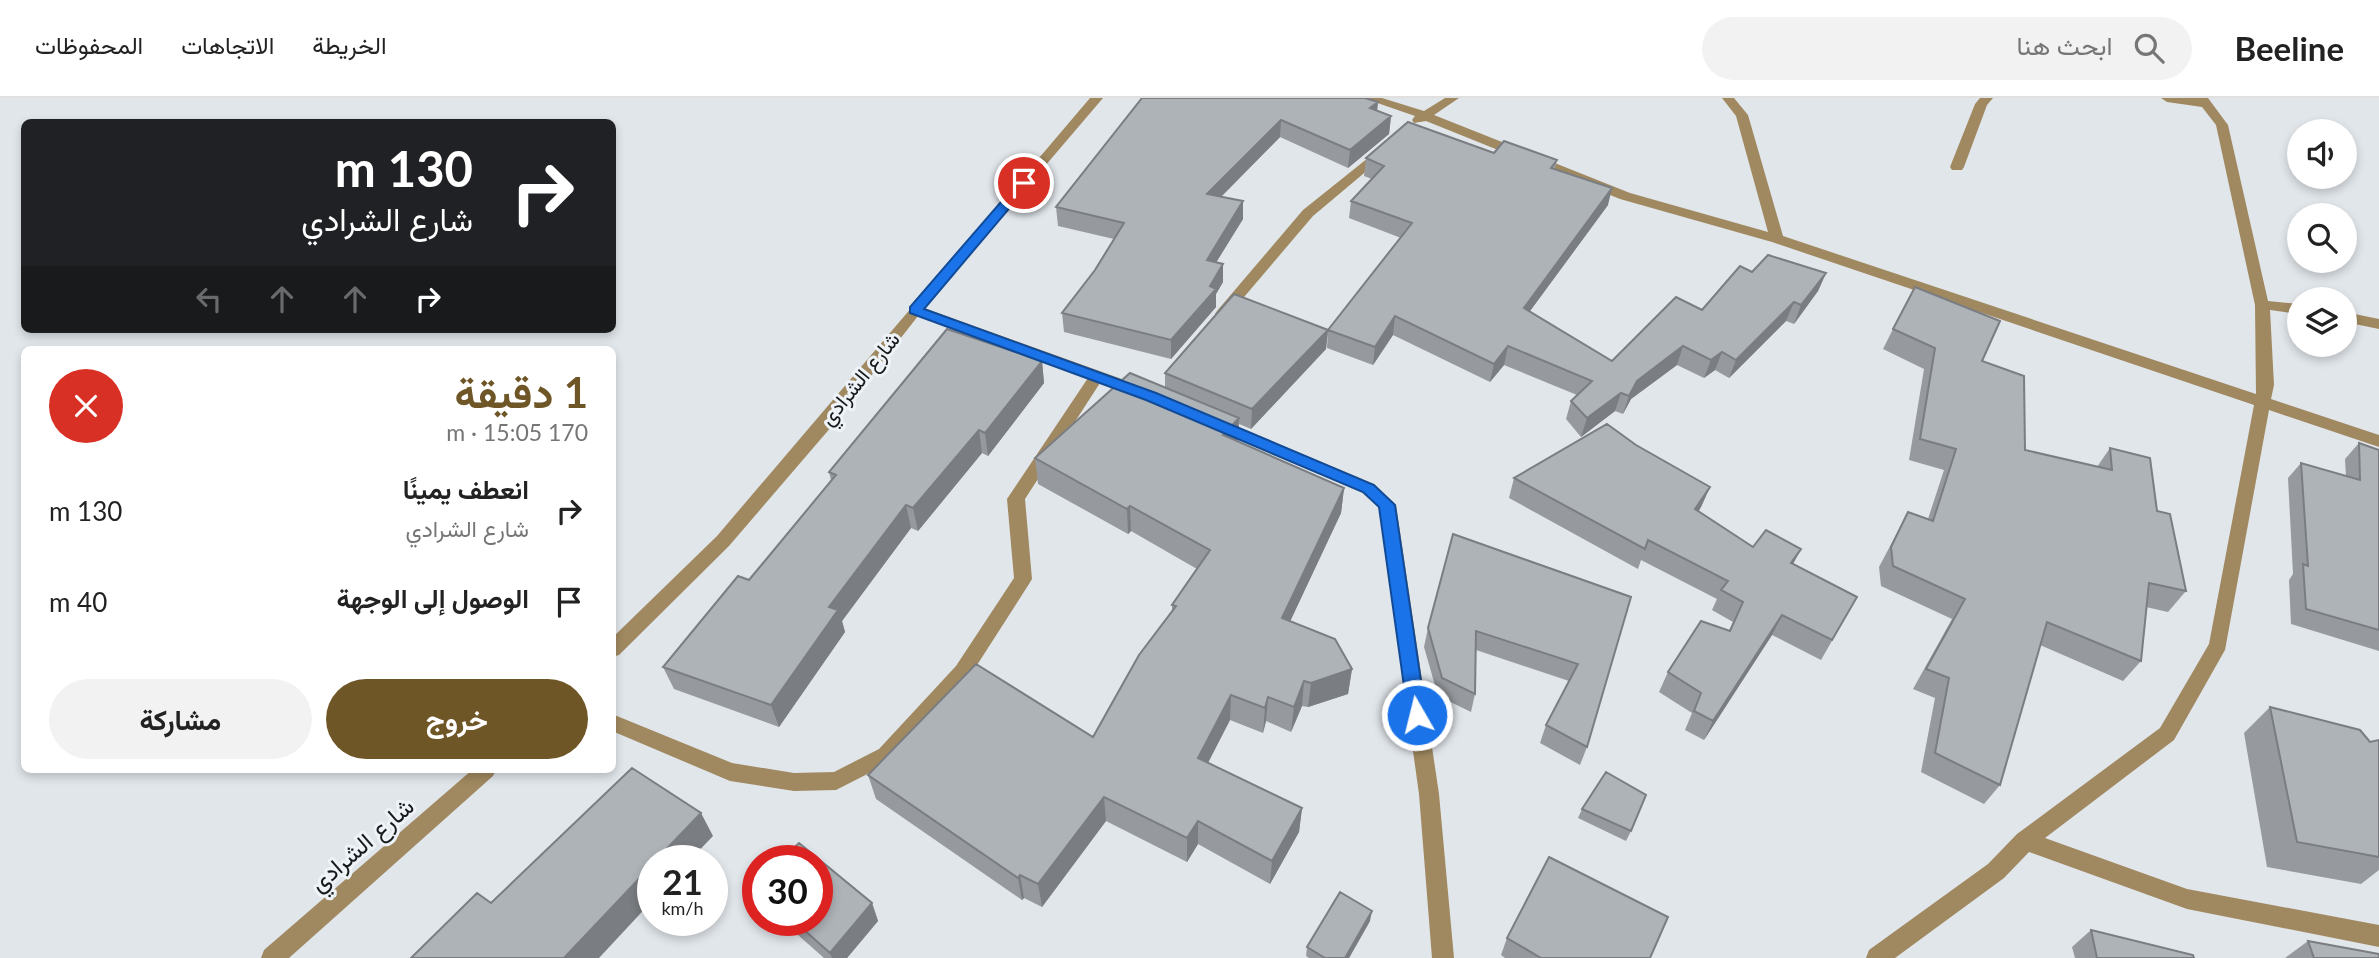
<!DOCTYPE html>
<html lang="ar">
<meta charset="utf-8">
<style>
:root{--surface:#fff;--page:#f2f2f2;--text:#222;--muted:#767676;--line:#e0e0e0;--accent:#6f5627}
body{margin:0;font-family:Lato,Vazirmatn,sans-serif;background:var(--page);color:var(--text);direction:rtl;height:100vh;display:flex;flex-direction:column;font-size:26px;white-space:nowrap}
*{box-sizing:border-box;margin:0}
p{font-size:23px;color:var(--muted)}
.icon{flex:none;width:38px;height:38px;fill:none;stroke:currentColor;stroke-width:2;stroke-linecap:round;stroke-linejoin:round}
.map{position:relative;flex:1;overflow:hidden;direction:ltr}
.details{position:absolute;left:21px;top:248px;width:595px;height:427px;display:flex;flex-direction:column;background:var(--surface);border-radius:10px;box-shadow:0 4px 10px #0003;direction:rtl}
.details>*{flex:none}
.hud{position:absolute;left:21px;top:21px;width:595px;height:214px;border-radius:10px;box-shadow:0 4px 10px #0003;direction:rtl;background:#202124;color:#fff;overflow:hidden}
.buttons{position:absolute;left:2287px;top:21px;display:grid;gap:14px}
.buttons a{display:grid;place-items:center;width:70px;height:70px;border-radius:50%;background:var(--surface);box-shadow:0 4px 10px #0003;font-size:35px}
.speed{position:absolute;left:637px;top:747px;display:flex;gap:14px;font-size:35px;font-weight:700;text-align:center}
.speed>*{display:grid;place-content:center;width:91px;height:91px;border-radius:50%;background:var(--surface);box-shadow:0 4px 10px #0003;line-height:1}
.speed small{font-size:18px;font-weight:400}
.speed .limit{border:10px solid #d22;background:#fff;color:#111}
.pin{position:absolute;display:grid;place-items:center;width:60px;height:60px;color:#fff;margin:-30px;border:4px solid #fff;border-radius:50%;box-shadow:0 2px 7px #0007}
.me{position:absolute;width:77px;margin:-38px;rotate:352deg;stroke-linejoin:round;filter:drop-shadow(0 0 5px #0008)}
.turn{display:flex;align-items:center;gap:24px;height:147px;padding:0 28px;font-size:32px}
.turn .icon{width:91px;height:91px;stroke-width:2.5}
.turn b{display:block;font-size:49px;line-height:60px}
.lanes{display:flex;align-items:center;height:66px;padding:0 28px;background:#0003;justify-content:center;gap:35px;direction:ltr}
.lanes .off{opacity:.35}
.round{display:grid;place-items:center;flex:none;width:74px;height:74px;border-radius:37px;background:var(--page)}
.overview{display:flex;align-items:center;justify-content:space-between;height:119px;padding:0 28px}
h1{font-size:42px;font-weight:700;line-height:52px;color:var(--accent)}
.cta{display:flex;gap:14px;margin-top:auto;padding:14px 28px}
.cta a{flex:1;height:80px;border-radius:42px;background:var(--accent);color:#fff;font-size:28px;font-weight:700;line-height:80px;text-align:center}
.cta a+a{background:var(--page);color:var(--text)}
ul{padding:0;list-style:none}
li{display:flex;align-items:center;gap:21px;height:91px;padding:0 28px}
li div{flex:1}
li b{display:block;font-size:26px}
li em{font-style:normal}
header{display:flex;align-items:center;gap:42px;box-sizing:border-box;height:98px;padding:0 35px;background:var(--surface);border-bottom:2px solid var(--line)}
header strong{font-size:33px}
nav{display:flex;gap:38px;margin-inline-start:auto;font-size:24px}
.search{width:490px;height:63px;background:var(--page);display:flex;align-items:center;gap:18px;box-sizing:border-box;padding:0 24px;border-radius:38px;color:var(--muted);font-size:26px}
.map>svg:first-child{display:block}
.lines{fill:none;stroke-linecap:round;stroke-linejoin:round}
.minor{fill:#a08960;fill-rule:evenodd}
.wall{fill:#969a9e}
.shaded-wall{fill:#7a7d81}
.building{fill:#aeb3b8;stroke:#7a7d81;stroke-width:2}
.route{fill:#1a73e8;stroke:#114b97;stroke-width:2}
.labels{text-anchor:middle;stroke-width:6;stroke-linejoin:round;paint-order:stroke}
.street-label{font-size:21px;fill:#17191b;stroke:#eef3f8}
.near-street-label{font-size:24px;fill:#17191b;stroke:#eef3f8}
</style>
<header>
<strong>Beeline</strong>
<div class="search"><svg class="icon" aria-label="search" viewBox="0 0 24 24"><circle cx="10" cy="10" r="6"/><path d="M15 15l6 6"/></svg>ابحث هنا</div>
<nav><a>الخريطة</a><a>الاتجاهات</a><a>المحفوظات</a></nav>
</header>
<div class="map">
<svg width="2379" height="860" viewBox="0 0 2379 860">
<rect width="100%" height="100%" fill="#e1e6eb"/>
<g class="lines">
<path class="minor" d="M1090,0H1103L924,210L1144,289L1146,293L1138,298L1100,285L1025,401L1032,481L1029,486L970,578L893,663L836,692L794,693L730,683L612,633V616L732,665L794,675L834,674L879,651L956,568L1014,480L1007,401L1088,280L918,218L832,328L729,448L619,557L612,559V540L717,438Z
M1363,0H1382L1424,13L1445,0H1459L1434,17L1630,95L1768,134L1736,18L1722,0H1734L1748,17L1783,138L2256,296L2255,207L2216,27L2202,9L2167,4L2161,0H2208L2228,27L2268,203L2300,206V216L2270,212L2274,287L2271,301L2379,337V349L2269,312L2225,552L2174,642L2045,740L2187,791L2379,827V849L2187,811L2029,754L2004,780L1895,860H1866L1869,852L1988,766L2017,736L2160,630L2209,546L2254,307L1772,144L1620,101L1426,23L1414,25L1412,22L1415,18Z
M1980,0H1993L1987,7L1964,69L1962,72H1952L1950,69L1975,6Z
M1383,48L1389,52L1388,55L1313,118L1227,219H1217L1215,216L1217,213L1303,112Z
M2345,214L2379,221V231L2345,224Z
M1219,321L1374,386L1396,407L1439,696L1454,860H1432L1419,696L1379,409L1362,394L1213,331L1211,327Z
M472,672H496L493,678L289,860H261L264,852Z"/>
</g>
<path class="wall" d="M1142,0L1378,4L1377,13L1391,18L1389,36L1348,70L1280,39L1221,99L1243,121L1216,164L1223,166V184L1216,196V209L1171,261L1064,234L1062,215L1095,172L1114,141L1058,128L1056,109Z
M1494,55L1557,62L1555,71L1608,107L1530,213L1612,263L1702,212L1752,174L1826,175L1818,193L1794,226L1786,223L1729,280L1715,272L1704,280L1677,267L1631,301L1623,316L1615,313L1581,339L1566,321L1571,303L1577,297L1504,267L1490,284L1393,237L1373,267L1327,250L1328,232L1401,140L1349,120L1351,103L1372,81L1364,78L1366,60Z
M1893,231L1982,263L2025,352L2097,369L2110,350L2157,413L2186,493L2168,514L2146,509L2141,563L2123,583L2040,547L2000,687L1984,706L1921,674L1935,600L1913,591L1952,521L1881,488L1879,469L1897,435L1908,414L1928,421L1944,372L1909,362L1924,271L1883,251Z
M1328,232L1326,251L1251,331L1239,326L1238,343L1344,390L1341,415L1290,523L1352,571L1348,596L1308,609L1302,608L1291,634L1266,623L1263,635L1230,622L1208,665L1302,710L1299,734L1270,786L1198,746L1187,764L1106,723L1042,809L1024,800L1022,802L876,701L868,677L1093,639L1172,514V507L1197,471L1131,433L1128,436L1038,386L1035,360L1165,289V275Z
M1042,263L1044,285L988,358L982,355L918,433L911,430L842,523L845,534L779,629L674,591L663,569L749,482L831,382L829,374Z
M2359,345L2379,352V553L2291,526L2289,482L2293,476L2288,380L2301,365L2346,378L2345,361Z
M1636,347L1710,389L1699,413L1753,449L1793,466L1857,499L1821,562L1772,537L1704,642L1685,632L1692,615L1659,594L1668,574L1729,533L1733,524L1712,512L1717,501L1641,462L1638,471L1509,400L1514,380Z
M1631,499L1587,649L1580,667L1540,645L1546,627L1569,583L1476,552L1475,596L1471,614L1438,598L1424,549L1428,530Z
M2270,609L2370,644L2379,642V772L2361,786L2267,769L2244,635Z
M1582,711L1631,733L1626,743L1578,720Z
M872,805L878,823L847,860H824L781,822H817Z
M1370,823L1349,860H1309L1306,858L1307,849Z
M2091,832L2194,860H2075L2072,849Z
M1507,840L1650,860H1505L1501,857Z
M2308,843L2379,860H2285Z"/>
<path class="shaded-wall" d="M1378,4L1376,22L1370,10Z
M1391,18L1389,36L1348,70L1350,52Z
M1281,22L1280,39L1206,114L1207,96Z
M1612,90L1608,107L1519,228L1524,210Z
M1243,103V121L1206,181L1207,162Z
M1223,166V184L1216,196V209L1171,261V242L1210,188Z
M1826,175L1818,193L1794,226L1801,207Z
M1794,204L1786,223L1729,280L1736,262Z
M1395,218L1393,237L1373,267L1375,249Z
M1328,232L1326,251L1251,331L1252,311Z
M1508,248L1504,267L1490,284L1494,266Z
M1683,248L1677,267L1631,301L1623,316L1629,298L1637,283Z
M1722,254L1715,272L1704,280L1711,262Z
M1042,263L1044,285L988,358L985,335Z
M1621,295L1615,313L1581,339L1587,320Z
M1239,320L1238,345L1223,337Z
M979,332L982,355L918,433L913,410Z
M1710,389L1701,409L1687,431L1695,411Z
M1344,390L1341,415L1280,545L1282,520Z
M906,407L911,430L842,523L845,534L779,629L771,607L829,509Z
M1130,408L1131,433L1128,436L1127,411Z
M1801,451L1791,470V465Z
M1782,517L1772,537L1704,642L1713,623Z
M1352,571L1348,596L1308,609L1311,585Z
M1304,583L1302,608L1291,634L1294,609Z
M1231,597L1230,622L1198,684V660Z
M1268,599L1266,623L1263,635L1265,610Z
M1104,699L1106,723L1042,809L1038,786Z
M1302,710L1299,734L1270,786L1272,763Z
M701,715L713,738L689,763H655Z
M1198,723V746L1187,764V740Z
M653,766V802L599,860H564Z
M1020,777L1024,800L1022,802L1018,780Z
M872,805L878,823L847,860H832L830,855Z
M1372,813L1370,823L1349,860H1345Z"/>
<path class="building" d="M1142,0H1365L1378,4L1370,10L1391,18L1350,52L1281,22L1207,96L1243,103L1207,162L1223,166L1210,188L1216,191L1171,242L1062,215L1095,172L1124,125L1056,109Z
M1408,24L1494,55L1504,43L1557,62L1551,70L1612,90L1524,210L1612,263L1676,199L1702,212L1740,168L1752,174L1768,157L1826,175L1801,207L1794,204L1736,262L1722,254L1711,262L1683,248L1637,283L1629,298L1621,295L1587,320L1571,303L1592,283L1508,248L1494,266L1395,218L1375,249L1328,232L1412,125L1351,103L1384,68L1366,60Z
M1915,189L2000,223L1982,263L2024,278L2025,352L2112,372L2110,350L2150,360L2157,413L2170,416L2186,493L2149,485L2141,563L2047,524L2000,687L1935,655L1949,580L1926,571L1965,501L1893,468L1891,449L1908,414L1933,423L1956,351L1920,341L1935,250L1893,231Z
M1234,196L1328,232L1252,311L1165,275Z
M947,231L1042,263L985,335L979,332L913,410L906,407L829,509L838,512L771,607L663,569L738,478L749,482L836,377L829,374Z
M1130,275L1239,320L1223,337L1344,390L1282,520L1335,541L1352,571L1311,585L1304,583L1294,609L1268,599L1265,610L1231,597L1198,660L1302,710L1272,763L1198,723L1187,740L1104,699L1038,786L1020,777L1018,780L868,677L976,566L1093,639L1139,557L1176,508L1172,507L1210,452L1130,408L1127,411L1035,360Z
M1607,326L1636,347L1710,389L1695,411L1753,449L1766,432L1801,451L1791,465L1857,499L1832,542L1782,517L1713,623L1694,613L1701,595L1668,574L1701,523L1730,533L1743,504L1721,492L1728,483L1648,442L1645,451L1514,380Z
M2359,345L2379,352V532L2306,511L2303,466L2308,468L2301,365L2360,382Z
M1453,436L1631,499L1587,649L1546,627L1578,566L1476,533L1475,596L1442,580L1428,530Z
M2270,609L2360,632L2370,644L2379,642V759L2297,744Z
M632,670L701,715L655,763H653V766L564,860H411L477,795L491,805Z
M1606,674L1646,697L1631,733L1582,711Z
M799,745L872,805L830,855L793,822H817V763H780Z
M1549,759L1668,819L1650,860H1541L1507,840Z
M1340,794L1372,813L1345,860H1325L1307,849Z
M2091,832L2193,857L2194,860H2097Z
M2308,843L2379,856V860H2314Z"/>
<path class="route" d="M1024,81L1029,82V87L924,211L1156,295L1374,387L1395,407L1426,617L1424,622L1417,625L1411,622L1408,617L1379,409L1363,394L1146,302L910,215V209L1020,82Z"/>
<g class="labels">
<g class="street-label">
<text transform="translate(860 281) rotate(-51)" y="7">شارع الشرادي</text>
</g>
<g class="near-street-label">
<text transform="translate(362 747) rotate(-41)" y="8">شارع الشرادي</text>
</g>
</g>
</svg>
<div class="buttons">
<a><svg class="icon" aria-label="sound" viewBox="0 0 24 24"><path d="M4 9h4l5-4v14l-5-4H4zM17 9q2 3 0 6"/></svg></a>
<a><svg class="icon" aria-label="search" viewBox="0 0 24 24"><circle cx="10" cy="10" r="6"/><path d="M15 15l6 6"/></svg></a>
<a><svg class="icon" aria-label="layers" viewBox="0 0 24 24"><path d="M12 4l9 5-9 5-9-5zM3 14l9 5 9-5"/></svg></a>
</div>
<div class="speed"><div>21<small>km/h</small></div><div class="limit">30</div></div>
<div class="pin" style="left:1024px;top:85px;background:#d93025"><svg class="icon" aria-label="arrive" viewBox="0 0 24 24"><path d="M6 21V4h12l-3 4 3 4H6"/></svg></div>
<svg class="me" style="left:1417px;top:617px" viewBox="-20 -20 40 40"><circle r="17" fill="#1a73e8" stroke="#fff" stroke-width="3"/><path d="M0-11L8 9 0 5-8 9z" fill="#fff"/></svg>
<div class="hud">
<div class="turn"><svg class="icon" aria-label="right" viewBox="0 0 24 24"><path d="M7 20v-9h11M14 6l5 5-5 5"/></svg><div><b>130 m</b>شارع الشرادي</div></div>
<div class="lanes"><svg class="icon off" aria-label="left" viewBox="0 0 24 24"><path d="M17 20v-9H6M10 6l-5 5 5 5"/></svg><svg class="icon off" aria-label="ahead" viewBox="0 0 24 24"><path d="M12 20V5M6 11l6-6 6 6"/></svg><svg class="icon off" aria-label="ahead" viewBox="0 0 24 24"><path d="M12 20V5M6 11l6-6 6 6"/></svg><svg class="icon" aria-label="right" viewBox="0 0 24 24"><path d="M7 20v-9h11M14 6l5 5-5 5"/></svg></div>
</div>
<section class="details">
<div class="overview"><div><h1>1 دقيقة</h1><p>170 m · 15:05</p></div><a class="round" style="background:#d93025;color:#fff"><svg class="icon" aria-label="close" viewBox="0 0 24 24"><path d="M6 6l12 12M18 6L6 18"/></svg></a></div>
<ul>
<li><svg class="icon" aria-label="right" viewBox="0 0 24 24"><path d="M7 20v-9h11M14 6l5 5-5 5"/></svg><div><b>انعطف يمينًا</b><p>شارع الشرادي</p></div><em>130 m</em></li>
<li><svg class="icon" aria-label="arrive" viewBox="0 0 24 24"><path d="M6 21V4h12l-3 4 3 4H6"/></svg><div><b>الوصول إلى الوجهة</b></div><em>40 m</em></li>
</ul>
<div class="cta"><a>خروج</a><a>مشاركة</a></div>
</section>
</div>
